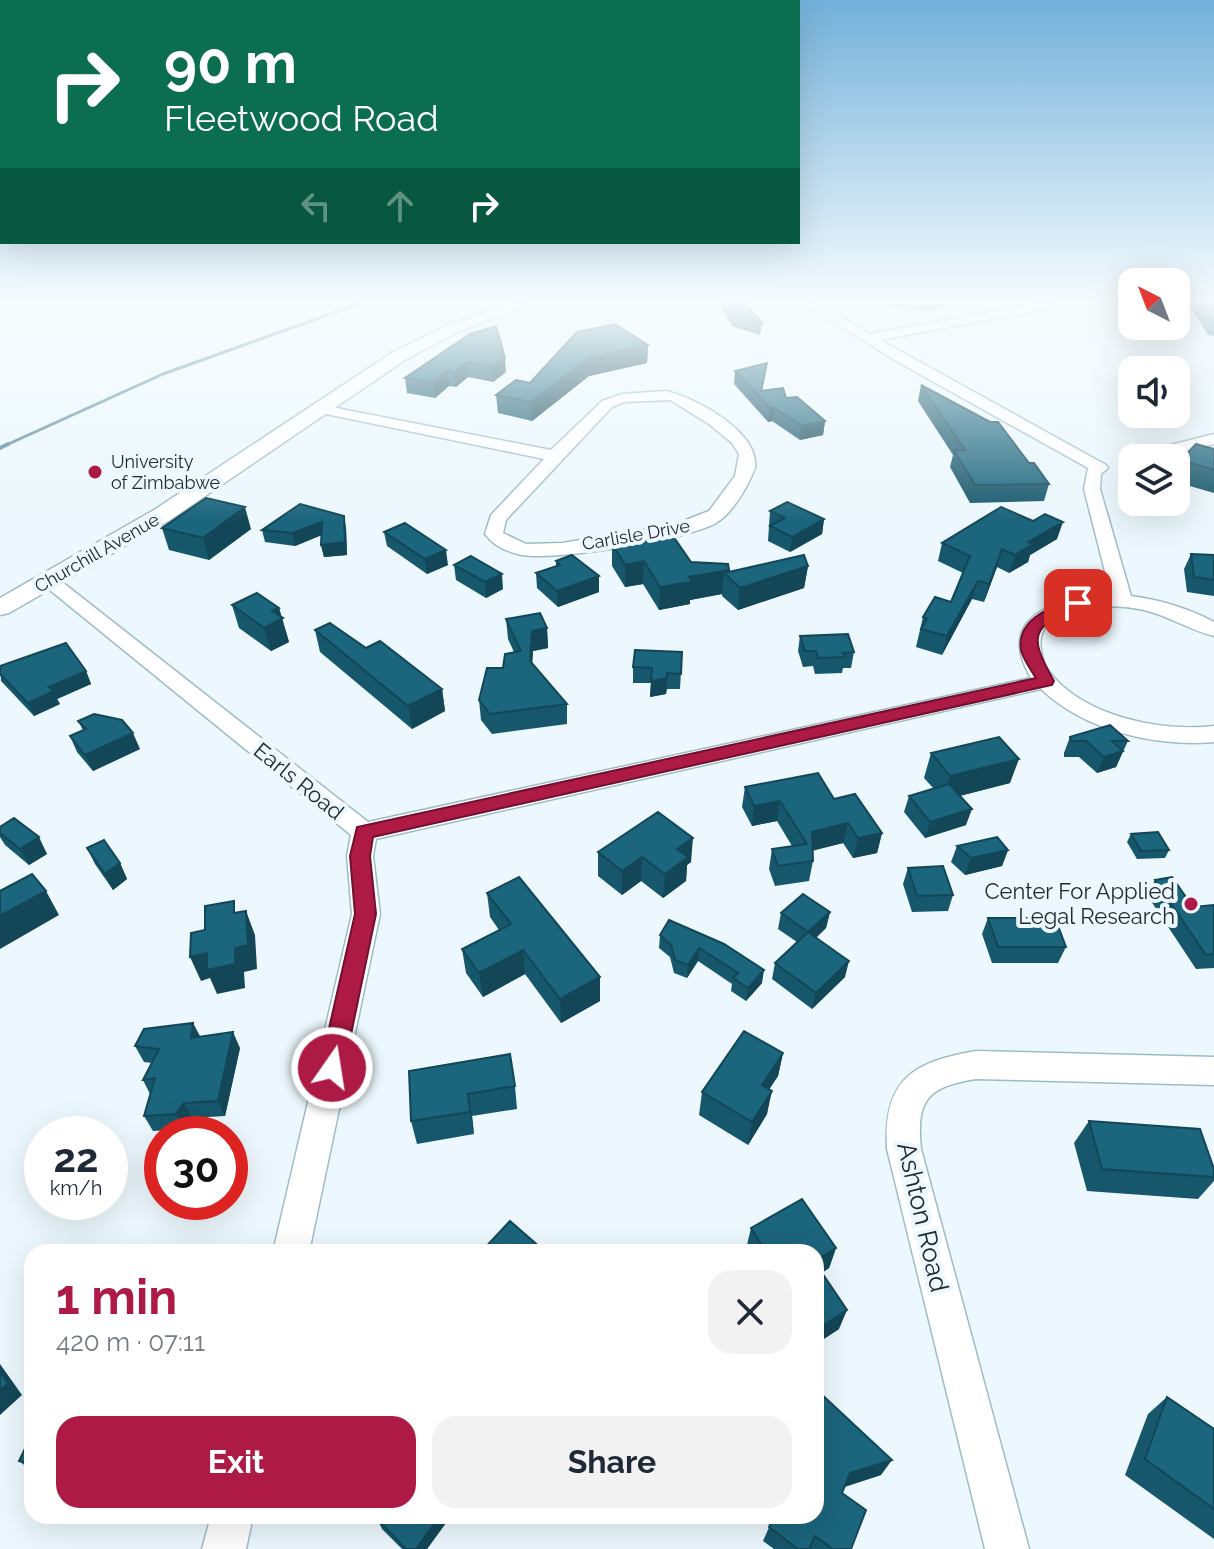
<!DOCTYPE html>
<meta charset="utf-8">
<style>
:root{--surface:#fff;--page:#f2f2f3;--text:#1f2937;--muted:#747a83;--accent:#ad1a45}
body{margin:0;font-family:Raleway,sans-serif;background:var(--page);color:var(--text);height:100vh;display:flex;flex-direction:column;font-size:30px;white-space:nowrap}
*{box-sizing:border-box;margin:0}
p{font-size:26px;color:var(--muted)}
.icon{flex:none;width:44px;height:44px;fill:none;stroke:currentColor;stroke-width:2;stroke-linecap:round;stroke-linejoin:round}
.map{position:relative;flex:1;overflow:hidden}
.side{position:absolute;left:24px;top:1244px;width:800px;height:280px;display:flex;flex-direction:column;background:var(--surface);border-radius:24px;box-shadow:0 8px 32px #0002}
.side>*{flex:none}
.top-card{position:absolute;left:0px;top:0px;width:800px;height:244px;box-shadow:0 8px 32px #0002;background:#0b6e4f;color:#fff;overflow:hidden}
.needle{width:52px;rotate:318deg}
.controls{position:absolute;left:1118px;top:268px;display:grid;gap:16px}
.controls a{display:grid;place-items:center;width:72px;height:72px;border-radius:16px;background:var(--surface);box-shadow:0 8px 32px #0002;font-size:40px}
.speed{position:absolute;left:24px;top:1116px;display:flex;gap:16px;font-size:40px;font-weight:700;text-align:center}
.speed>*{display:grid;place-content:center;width:104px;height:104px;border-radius:50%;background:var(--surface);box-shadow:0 8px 32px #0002;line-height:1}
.speed small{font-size:20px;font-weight:400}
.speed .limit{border:12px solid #d22;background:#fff;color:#111}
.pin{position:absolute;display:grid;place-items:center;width:68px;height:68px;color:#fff;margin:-34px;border-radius:16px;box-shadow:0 4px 12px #0006}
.me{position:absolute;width:88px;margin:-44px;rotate:13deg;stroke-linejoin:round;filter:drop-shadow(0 0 6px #0008)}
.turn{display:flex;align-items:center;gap:28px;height:168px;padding:0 32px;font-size:36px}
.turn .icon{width:104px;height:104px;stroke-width:2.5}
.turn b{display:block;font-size:56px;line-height:68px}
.lanes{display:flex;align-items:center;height:76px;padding:0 32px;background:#0003;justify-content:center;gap:40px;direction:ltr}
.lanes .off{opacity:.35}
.round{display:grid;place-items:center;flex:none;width:84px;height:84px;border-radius:24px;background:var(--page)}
.summary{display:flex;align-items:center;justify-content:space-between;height:136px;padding:0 32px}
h1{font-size:48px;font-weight:700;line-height:60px;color:var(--accent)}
.action{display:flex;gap:16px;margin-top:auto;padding:16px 32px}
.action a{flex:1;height:92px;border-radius:24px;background:var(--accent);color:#fff;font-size:32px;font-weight:700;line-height:92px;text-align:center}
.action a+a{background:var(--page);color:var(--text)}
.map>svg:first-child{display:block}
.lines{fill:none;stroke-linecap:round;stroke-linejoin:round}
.stream-far1{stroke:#4f8396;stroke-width:3}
.stream{stroke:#4f8396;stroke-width:4}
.minor-casing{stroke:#9ebcc8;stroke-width:3}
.major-casing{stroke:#9ebcc8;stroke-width:3}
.minor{fill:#fff;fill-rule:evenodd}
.major{fill:#fff;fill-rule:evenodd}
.wall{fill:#17576c}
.shaded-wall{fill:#134758}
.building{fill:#1b657d;stroke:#134758;stroke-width:2}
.route{fill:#ad1a45;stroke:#70112d;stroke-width:2}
.poi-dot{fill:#ad1a45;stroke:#ecf8fd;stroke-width:3}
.labels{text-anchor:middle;stroke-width:8;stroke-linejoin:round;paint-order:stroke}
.far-poi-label{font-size:18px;fill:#1d292e;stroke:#ecf8fd;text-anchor:start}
.far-street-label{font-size:18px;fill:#1d292e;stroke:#ecf8fd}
.street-label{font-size:22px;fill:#1d292e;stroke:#ecf8fd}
.poi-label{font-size:22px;fill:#1d292e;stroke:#ecf8fd;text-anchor:end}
.near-street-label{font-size:26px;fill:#1d292e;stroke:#ecf8fd}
</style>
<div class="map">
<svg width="1214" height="1549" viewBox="0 0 1214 1549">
<rect width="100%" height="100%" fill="#ecf8fd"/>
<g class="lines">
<path class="stream-far1" d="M4,446L163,374L358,304"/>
<path class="stream" d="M0,448L8,444"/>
<defs>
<path id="minor" d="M805,304H819L870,334L1033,304H1057L1051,308L880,340L1106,465L1108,468L1101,474L1100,489L1131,596C1160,600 1188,608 1214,622V636C1186,629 1163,612 1133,608C1104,604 1033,606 1041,650C1042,659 1044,666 1050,673C1085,717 1161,732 1214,726V742C1155,747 1085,731 1041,689L376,839L373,856L380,914L309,1252H273L352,914L347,856L351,835L40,582L43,578H57L368,822L1031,678C993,614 1061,597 1111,595L1084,489L1088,468L898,362Z
M666,391C696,398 760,432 755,468C748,486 733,513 716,523C686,540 555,561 522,555C507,552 494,546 485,534L491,515L544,459L321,413L314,409L321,405L551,450L602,401L622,394ZM670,400L709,424L732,443L739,454L735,476L709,511L673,525L562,543L526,544L503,533L506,520L612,407L624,402Z
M1214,434V444L1156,458H1132V462L1129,458L1131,455Z
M976,1051L1214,1057V1085L976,1079C927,1087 916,1100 921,1149L1029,1549H985L887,1149C883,1080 912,1062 976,1051Z
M211,1516H253L246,1549H202Z"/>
<path id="major" d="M508,304H530L458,332L405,360L170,520L9,613L0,615V598L154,510L393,352L446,326Z"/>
</defs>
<use href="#minor" class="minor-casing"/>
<use href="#major" class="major-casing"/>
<use href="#minor" class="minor"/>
<use href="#major" class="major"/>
</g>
<path class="wall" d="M722,304H747L762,323L760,335L732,326L722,310Z
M886,304H948L930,311H918L905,307V310Z
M1189,304H1214V336L1208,335Z
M470,334L506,372L493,382L468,377L456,387L449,386L435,398L407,393L405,378Z
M648,345L647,363L589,376L532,421L498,413L496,395Z
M767,363L762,391L786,398L825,421L823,435L800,440L772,421L768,422L734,384L735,371Z
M921,385L1029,463L1049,484L1044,501L970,503L950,467L953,455L918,401Z
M1214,449V493L1176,482V474L1181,460Z
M770,511L824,519L822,534L790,552L768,541Z
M162,528L251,529L209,560L169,550Z
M346,528L347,555L324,557L321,545L322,535L295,546L265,542L262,530Z
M384,532L448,565L427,574L387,546Z
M1057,539L1030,555L1028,562L1009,573L997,567L984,602L972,599L942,655L916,647L923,617L951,602L963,573L938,561L942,543Z
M612,543L728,572L808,566L804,588L738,610L722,596V594L690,600V604L659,610L643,584L625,587L612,566Z
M1191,554L1214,555V596L1187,592L1184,569Z
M556,561L599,592L558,607L537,588L536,573L556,566Z
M454,565L503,589L486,598L456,580Z
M232,605L279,608L289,642L271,651L239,628Z
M506,619L547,628L548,648L533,651L532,664L567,704V724L492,734L481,720L479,700L514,652L508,639Z
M315,630L442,689L445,711L412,729L320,652Z
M800,636L854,652L851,668H843L842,673L815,674L813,666L803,667L798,651Z
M682,652L680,689H667L666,694L650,697L651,683H633V667Z
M0,666L86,671L91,684L57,699L60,704L34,716L1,681Z
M78,721L140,749L93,771L77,752L70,736L83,730Z
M1070,737L1128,741L1116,767L1097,773L1079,757H1064V753Z
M931,753L1010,783L960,796L966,825L925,838L904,812L909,796L934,789L924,778Z
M745,787L834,799L882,833L877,853L853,858L843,843L813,850V861L809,881L775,886L769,869L772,849L792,846L777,821L752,826L742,807Z
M0,827L47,854L29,865L5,845L0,837Z
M1131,834L1169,850L1165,858L1137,859L1127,842Z
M957,846L1008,850L1002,866L965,875L951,862Z
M87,848L120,863L127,879L113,890L95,864Z
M598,852L691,862L687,865L686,881L663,898L641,881L622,895L598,876Z
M908,868L953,895L948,911L912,912L903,884Z
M1155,880L1193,907L1214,905V968L1196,969L1147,895Z
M487,893L600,1001L561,1023L525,974L483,997L466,973L462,949L499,930L490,917Z
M830,912L826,928L816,938L845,977L812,1009L772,979L775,963L797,942L778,929L781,913Z
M988,918L1066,947L1058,963H992L982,934Z
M669,920L762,983L746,1001L731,991L732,984L698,961L687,978L674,973L670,957L659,948L660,935Z
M200,1037L240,1048L225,1116L192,1118L184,1129L153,1131L144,1116L150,1094L143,1080L152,1063L144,1062L135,1046Z
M783,1053L778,1076L769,1089L767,1114L748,1145L699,1115L702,1092Z
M409,1071L515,1086L517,1109L472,1116L474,1134L417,1144L411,1121Z
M1089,1121L1214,1169V1181L1198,1199L1087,1191L1074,1143Z
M751,1228L836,1248L829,1268L822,1273L839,1329L816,1344V1252H748L746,1249Z
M816,1396L881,1475L844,1487L842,1493L851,1549H774L763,1541L774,1516H816Z
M1167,1397L1214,1429V1539L1125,1475L1148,1414Z
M32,1434V1471L19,1461Z
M451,1516L427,1549H402L382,1529L377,1519Z"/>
<path class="shaded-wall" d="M932,304H948L930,311Z
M648,345L647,363L589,376L532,421L531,402L589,358Z
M505,358L506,372L493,382L492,367Z
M467,362L468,377L456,387L454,372Z
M447,371L449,386L435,398L433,383Z
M770,408H774L772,421L768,422Z
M825,421L823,435L800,440L802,426Z
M245,507L251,529L209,560L203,538Z
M344,516L346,528L347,555L324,557L321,545Z
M824,519L822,534L790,552L792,537Z
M322,522L324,534L295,546L292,533Z
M1063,522L1057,539L1030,555L1028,562L1009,573L1015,555L1028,542Z
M1002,549L997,567L984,602L989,584Z
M446,550L448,565L427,574L425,559Z
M644,561L643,584L625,587V565Z
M808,566L804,588L738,610L740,588Z
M729,570L728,577L724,573L722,594L690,600V604L659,610L660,587L689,577Z
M502,574L503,589L486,598L485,582Z
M599,576V592L558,607L557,591Z
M978,581L972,599L942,655L947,636Z
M279,608L289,642L271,651L264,628L272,611Z
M547,628L548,648L533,651L531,681L530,661L532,631Z
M86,671L91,684L57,699L60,704L34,716L28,703L49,687Z
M667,673L666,694L650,697L651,681Z
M442,689L445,711L412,729L408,706Z
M133,733L140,749L93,771L85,755Z
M1123,751L1116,767L1097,773L1104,757Z
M1019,759L1010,783L943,800L950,776Z
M780,801L777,821L752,826L754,806Z
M972,809L966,825L925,838L930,822Z
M848,823L843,843L808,852L812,832Z
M882,833L877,853L853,858L858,838Z
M39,837L47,854L29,865L20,849Z
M693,838L691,862L687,865L686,881L663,898L665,874L677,849Z
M1008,850L1002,866L965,875L971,858Z
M642,857L641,881L622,895V871Z
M120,863L127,879L113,890L105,874Z
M46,891L59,915L0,949V916Z
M246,911L255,935L257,969L244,972L245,988L217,994L210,978L201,981L190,957L235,948Z
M830,912L826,928L804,948L808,932Z
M699,948L698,961L687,978L688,965Z
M523,950L525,974L483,997L479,973Z
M849,961L845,977L812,1009L816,993Z
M764,970L762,983L746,1001L748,988Z
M600,977V1001L561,1023L560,999Z
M193,1023L201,1038H191Z
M233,1032L240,1048L225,1116L218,1101Z
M783,1053L778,1076L757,1108L762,1085Z
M772,1091L767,1114L748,1145L752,1122Z
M468,1094L472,1116L474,1134L470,1112Z
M184,1103L192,1118L184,1129L176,1114Z
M836,1248L829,1268L816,1276V1260Z
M847,1310L839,1329L816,1344V1330Z
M0,1364L22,1395L0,1415Z
M892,1460L881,1475L841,1488L850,1473Z
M440,1516H451L427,1549H416Z"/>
<path class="building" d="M726,304H747L762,323L733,314Z
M1202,304H1214V321H1213Z
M615,324L648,345L589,358L531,402L496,395L516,380L530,383L577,332Z
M496,326L505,358L492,367L467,362L454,372L447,371L433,383L405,378L470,334Z
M767,363L761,391L783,388L786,398L797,397L825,421L802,426L774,408H770L735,371Z
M921,385L990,422H998L1029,463H1034L1049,484L975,485L954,450H965Z
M1196,444L1214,449V470L1181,460Z
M206,498L245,507L203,538L162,528Z
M787,502L824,519L792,537L770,526L785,518L770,511Z
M300,504L344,516L345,542L321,545L322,522L292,533L262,530Z
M1001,507L1033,521L1045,514L1063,522L1028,542L1033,544L1015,555L1002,549L989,584L978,581L947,636L921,629L927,619L923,617L935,597L951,602L970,556L942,543Z
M405,523L446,550L425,559L384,532Z
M673,536L691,562L728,564L729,570L689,577L692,582L660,587L644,561L625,565L612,543Z
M1191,554L1214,555V580L1194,577Z
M572,555L599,576L557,591L536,573L560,565L556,561Z
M804,555L808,566L740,588L724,573Z
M471,556L502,574L485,582L454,565Z
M257,593L279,608L272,611L283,618L264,628L232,605Z
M540,613L547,628L532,631L530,661L567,704L490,714L479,700L487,668H503L505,654L521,651L506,619Z
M330,623L366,648L380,641L442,689L408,706L315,630Z
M848,634L854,652L843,653L845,657L818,658L816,651H805L800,636Z
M66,643L86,671L49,687L54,691L28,703L0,674V666Z
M635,650L682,652L681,674L667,673V678L651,681L652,668L633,667Z
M94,714L122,720L133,733L85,755L70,736L86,729L78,721Z
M1110,725L1128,741H1112L1123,751L1104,757L1086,741H1071L1070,737Z
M999,737L1019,759L950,776L931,753Z
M818,773L834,799L855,794L882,833L858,838L848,823L812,832L813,861L778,866L772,849L807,844L780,801L754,806L745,787Z
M949,784L972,809L930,822L909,796Z
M658,812L693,838L677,849L688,857L665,874L642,857L622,871L598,852Z
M14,818L39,837L20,849L0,833V827Z
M1158,832L1169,850L1141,851L1131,834Z
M997,837L1008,850L971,858L957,846Z
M104,840L120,863L105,874L87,848Z
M943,866L953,895L917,896L908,868Z
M32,874L46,891L0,916V891Z
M519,877L600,977L560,999L523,950L479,973L462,949L511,924L487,893Z
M1172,877L1193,907L1214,905V954L1206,955L1155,880Z
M803,894L830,912L808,932L781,913Z
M234,901V913L246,911L248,945L235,948V964L207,970V953L190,957L191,933L205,930V906Z
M988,918H1055L1066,947H998Z
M669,920L724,944L764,970L748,988L733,978L738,973L699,948L688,965L675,960L671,945L660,935Z
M808,932L849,961L816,993L775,963Z
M193,1023L191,1038L233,1032L218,1101L184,1103L176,1114L144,1116L155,1078L143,1080L159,1049L135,1046L144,1029Z
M744,1031L783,1053L762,1085L772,1091L752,1122L702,1092Z
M510,1054L515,1086L468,1094L470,1112L411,1121L409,1071Z
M1089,1121L1200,1129L1214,1169V1177L1102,1169Z
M802,1199L836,1248L816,1260V1252H766L751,1228Z
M510,1221L541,1248L537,1252H481Z
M816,1264L847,1310L816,1330Z
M0,1372L8,1383L0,1390Z
M819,1392L892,1460L850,1473L842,1493L866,1510L851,1549H833L815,1536L809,1549H798L769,1527L774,1516H816V1396Z
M1167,1397L1214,1429V1509L1145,1459Z
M32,1434V1464L19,1461Z
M379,1516H440L416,1549H406L377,1519Z"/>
<linearGradient id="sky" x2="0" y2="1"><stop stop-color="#73b0d9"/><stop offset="0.58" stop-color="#f6fcfe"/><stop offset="1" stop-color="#f6fcfe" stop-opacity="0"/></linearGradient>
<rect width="1214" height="520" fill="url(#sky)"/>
<path class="route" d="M1078,599L1083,600V607C1033,626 1026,632 1054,681L1052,685L373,837L370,856L376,914L344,1068L340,1075L332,1078L323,1075L320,1068L355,914L350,856L357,827L1036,678C1031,670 1023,659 1021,650C1016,618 1054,605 1078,599Z"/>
<g class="poi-dot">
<circle cx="95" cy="472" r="8"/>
<circle cx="1191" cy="904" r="8"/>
</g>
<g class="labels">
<g class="far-poi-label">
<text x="111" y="468">University<tspan x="111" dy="21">of Zimbabwe</tspan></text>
</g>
<g class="far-street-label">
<text transform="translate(636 535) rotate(-10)" y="6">Carlisle Drive</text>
<text transform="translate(97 553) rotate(-30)" y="6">Churchill Avenue</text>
</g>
<g class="street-label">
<text transform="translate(299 781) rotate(39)" y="8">Earls Road</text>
</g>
<g class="poi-label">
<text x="1175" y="899">Center For Applied<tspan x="1175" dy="25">Legal Research</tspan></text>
</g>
<g class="near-street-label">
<text transform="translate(923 1217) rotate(77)" y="9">Ashton Road</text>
</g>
</g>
</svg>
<div class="controls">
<a><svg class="needle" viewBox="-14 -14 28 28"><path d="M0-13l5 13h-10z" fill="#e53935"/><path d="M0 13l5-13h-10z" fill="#747a83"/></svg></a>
<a><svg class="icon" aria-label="sound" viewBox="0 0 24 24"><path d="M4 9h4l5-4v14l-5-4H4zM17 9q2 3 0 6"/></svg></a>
<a><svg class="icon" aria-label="layers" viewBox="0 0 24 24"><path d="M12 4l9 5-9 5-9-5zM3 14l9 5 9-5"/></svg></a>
</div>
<div class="speed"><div>22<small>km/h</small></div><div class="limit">30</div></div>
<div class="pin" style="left:1078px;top:603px;background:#d93025"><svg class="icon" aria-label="arrive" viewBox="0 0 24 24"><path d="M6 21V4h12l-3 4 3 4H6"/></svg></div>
<svg class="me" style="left:332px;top:1068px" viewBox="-20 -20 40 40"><circle r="17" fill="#ad1a45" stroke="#fff" stroke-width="3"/><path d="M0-11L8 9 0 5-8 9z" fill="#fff"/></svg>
<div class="top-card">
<div class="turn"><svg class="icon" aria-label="right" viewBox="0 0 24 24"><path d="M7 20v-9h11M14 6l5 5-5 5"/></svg><div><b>90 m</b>Fleetwood Road</div></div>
<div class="lanes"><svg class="icon off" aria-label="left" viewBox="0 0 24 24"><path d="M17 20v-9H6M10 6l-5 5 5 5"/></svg><svg class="icon off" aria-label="ahead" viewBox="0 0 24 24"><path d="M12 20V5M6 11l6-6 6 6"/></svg><svg class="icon" aria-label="right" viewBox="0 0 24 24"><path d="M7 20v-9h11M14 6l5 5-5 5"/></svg></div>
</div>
<section class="side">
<div class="summary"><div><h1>1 min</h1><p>420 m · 07:11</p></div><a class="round"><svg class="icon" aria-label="close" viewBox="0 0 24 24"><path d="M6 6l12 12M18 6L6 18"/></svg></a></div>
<div class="action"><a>Exit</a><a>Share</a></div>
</section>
</div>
